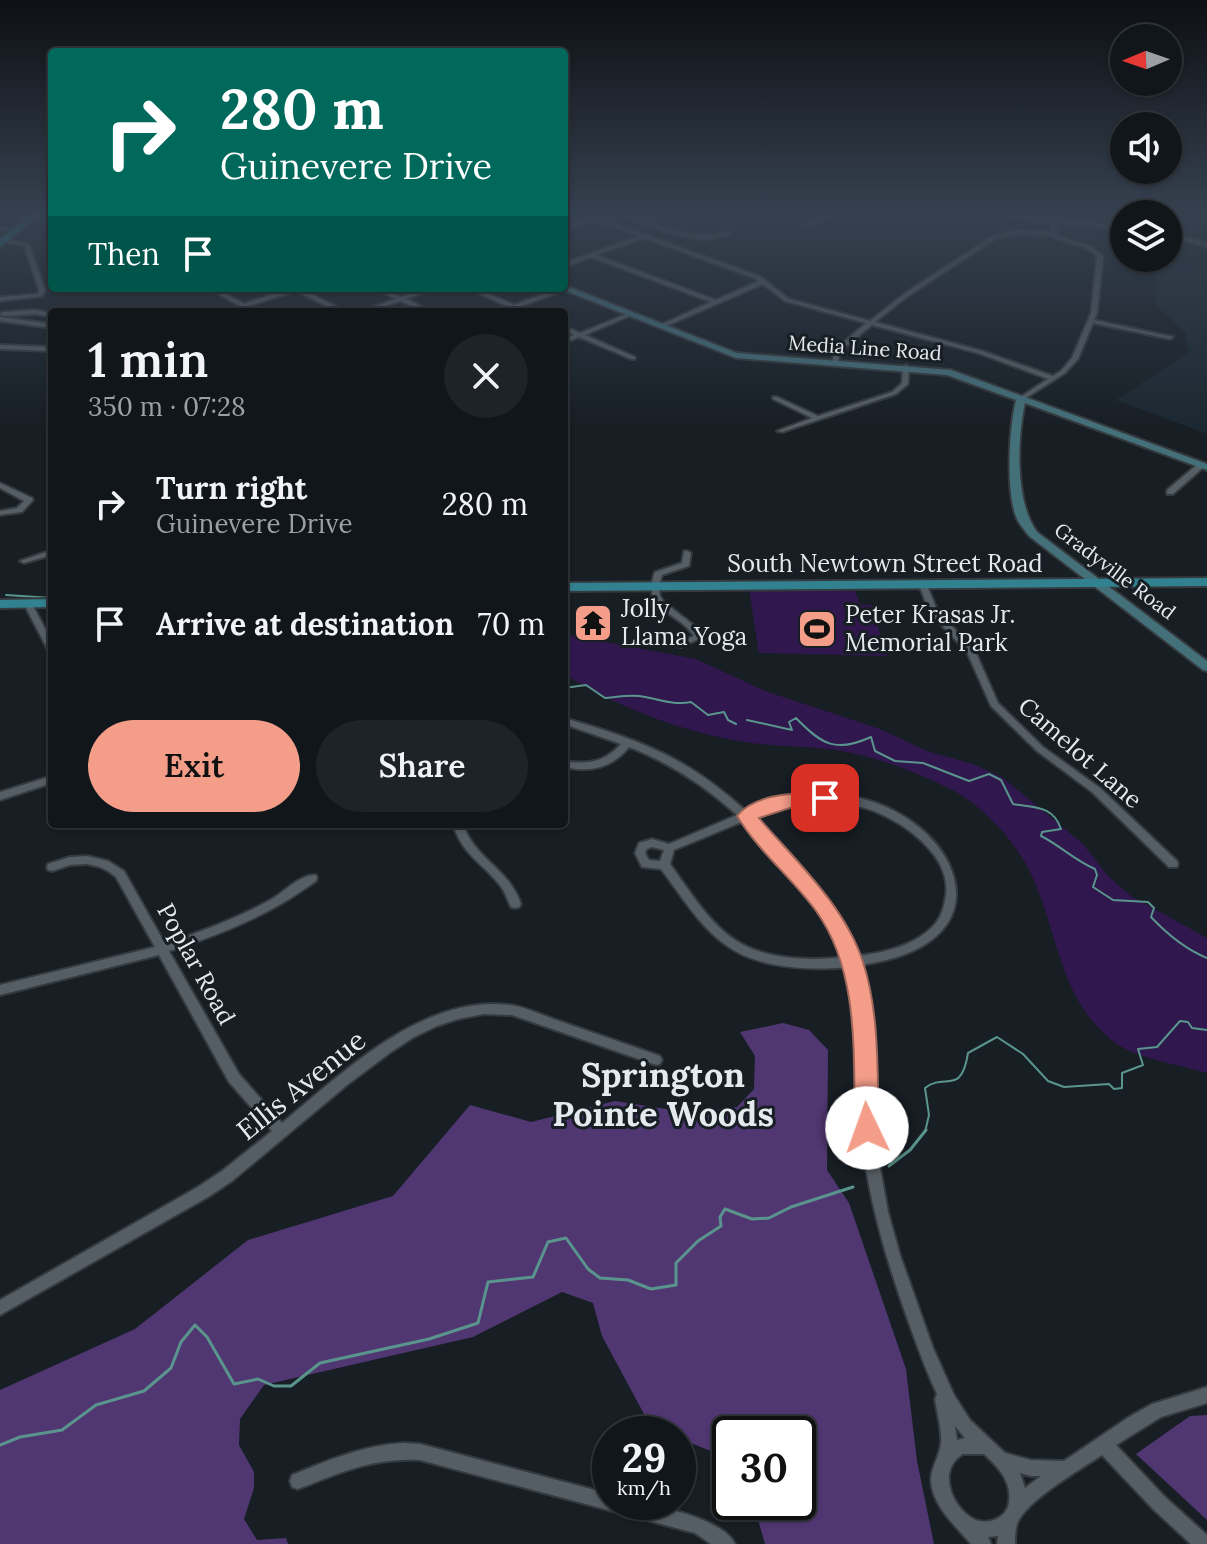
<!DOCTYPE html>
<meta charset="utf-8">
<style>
:root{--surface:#11161b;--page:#1e2328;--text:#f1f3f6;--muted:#9c9fa3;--line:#30353a;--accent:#f49e8a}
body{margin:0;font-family:Lora,serif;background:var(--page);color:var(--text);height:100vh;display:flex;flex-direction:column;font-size:30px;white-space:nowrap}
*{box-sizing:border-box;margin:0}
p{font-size:26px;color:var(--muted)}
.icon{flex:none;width:44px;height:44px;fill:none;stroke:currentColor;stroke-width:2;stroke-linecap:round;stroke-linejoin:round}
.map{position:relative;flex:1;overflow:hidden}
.side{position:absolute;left:48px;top:308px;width:520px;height:520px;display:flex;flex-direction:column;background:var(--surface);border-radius:8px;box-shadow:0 2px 6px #0004,0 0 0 2px var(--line)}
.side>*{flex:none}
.top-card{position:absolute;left:48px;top:48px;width:520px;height:244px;border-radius:8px;box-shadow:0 2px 6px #0004,0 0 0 2px var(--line);background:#00695c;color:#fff;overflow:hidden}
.needle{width:52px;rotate:268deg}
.tools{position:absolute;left:1110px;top:24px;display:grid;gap:16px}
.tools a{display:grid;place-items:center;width:72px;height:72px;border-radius:50%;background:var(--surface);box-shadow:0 2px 6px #0004,0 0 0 2px var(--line);font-size:40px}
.speed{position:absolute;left:592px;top:1416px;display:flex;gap:16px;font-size:40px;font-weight:700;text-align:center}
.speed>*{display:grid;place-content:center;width:104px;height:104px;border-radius:50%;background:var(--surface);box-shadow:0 2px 6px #0004,0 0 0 2px var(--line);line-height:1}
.speed small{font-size:20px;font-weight:400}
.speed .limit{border:4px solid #111;border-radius:12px;background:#fff;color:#111}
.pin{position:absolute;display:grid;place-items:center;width:68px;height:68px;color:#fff;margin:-34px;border-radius:16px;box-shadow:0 4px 12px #0006}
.me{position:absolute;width:88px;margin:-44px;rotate:357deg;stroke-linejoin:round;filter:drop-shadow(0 0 6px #0008)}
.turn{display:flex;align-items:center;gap:28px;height:168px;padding:0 40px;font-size:36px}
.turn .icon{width:104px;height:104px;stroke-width:2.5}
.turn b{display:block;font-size:56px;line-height:68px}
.then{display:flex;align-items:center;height:76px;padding:0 40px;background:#0003;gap:16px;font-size:30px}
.round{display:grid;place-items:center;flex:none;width:84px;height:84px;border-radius:42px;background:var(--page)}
.overview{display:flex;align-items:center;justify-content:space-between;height:136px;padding:0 40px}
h1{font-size:48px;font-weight:600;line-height:60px}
.primary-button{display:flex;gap:16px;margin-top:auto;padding:16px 40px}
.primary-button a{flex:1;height:92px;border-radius:48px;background:var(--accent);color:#111;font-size:32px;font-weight:600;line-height:92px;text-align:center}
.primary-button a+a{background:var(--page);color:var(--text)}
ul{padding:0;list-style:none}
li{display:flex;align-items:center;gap:24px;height:120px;padding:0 40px}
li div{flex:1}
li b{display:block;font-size:30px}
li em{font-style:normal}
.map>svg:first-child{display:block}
.built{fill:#1b2831}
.green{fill:#30174d}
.forest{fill:#513772}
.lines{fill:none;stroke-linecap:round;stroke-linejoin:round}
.stream-far1{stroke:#5a958d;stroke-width:2}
.stream{stroke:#5a958d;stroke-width:3}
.street-casing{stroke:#353a3e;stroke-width:4}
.secondary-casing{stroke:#353a3e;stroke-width:4}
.primary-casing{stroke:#353a3e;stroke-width:4}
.highway-casing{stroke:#353a3e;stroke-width:4}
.street{fill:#565e65;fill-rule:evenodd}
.secondary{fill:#44707a;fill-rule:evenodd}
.primary{fill:#328190;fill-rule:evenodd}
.highway{fill:#1a99ac;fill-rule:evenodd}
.route{fill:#f49e8a;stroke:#9f675a;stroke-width:2}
.labels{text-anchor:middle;stroke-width:6;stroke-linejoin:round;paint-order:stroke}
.far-street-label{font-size:20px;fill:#e5eaee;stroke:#171e24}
.street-label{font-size:24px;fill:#e5eaee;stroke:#171e24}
.poi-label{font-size:24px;fill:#e5eaee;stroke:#171e24;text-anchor:start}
.near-street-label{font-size:28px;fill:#e5eaee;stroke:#171e24}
.near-quarter-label{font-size:34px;font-weight:bold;fill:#e5eaee;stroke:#171e24}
</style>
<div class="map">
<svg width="1207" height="1544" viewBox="0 0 1207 1544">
<rect width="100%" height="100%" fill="#171e24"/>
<path class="built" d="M1207,255V434L1116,400L1189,352L1185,332L1157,306L1153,259L1199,265Z"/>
<path class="green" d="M749,590L855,591L860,605H871L887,656L759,653Z
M568,635L696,659L765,691L880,729L927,751L973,764L1002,777L1083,844L1109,877L1131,896L1207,938V1073C1186,1067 1136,1057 1120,1046C1056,1003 1060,928 1027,866C1012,838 984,808 956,792C922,774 880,758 842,751C812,746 781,747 751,743C684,733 621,709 564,674V637Z"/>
<path class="forest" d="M783,1023L809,1030L828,1050L827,1170L849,1203L906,1369L917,1461L934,1544H765L759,1523L747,1502H798V1434H730V1472L721,1455L678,1438V1434L651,1427L602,1336L593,1303L562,1292L473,1337L264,1385L240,1419L239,1445L254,1472V1488L244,1519L257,1540L286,1538L288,1544H0V1390L135,1329L248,1240L393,1196L470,1105L531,1122L615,1101L692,1113L737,1107L754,1089L755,1056L740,1032Z
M1207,1415V1520L1136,1454L1190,1416Z"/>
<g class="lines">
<path class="stream-far1" d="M6,595L52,598
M564,688L586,685L605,698C616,697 628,695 639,696C657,698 673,706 691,702L708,715L724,712L728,720L736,724
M747,720L792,730L789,722L796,718C822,745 836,753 871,737L875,751L895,761L923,763L969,781L989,774L1001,780L1013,804C1034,808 1053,805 1061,829L1042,832L1041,836C1061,846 1074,860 1095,869L1097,875L1093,887L1113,900L1148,902L1154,908L1151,917C1167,934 1185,949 1207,958
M925,1132L929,1115L925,1088C945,1072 961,1097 968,1053L997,1037L1023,1054L1048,1081L1064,1087L1109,1084L1114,1089L1122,1088V1073L1143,1065L1138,1049L1157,1047L1180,1021L1188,1022L1192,1028L1207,1030"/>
<path class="stream" d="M889,1166L910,1150L926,1130
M0,1445L20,1437L62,1430L96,1405L144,1391L171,1368L181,1342L195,1325L207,1337L234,1384L258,1379L274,1386H291L320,1363L429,1339L478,1323L488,1282L533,1277L548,1242L566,1238L588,1269L600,1278L628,1280L651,1289L676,1285V1263L698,1241L721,1226L720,1217L725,1209L752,1219L769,1218L791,1207L853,1187"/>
<defs>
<path id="street" d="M576,212C583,212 587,215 594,216C602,217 611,212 619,212L686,234L714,235L730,232V234L715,238L701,239L670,233L615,213L600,218L761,277L789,299L870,321L904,294L991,237L1017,230L1052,232L1049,222L1019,218L992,213V212L1124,226V230L1054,222L1058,236L1090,246L1103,256L1097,313L1094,320L1173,337L1170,339L1093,323L1078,359L1065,373L1021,401L1019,400V398L1048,379L978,353L872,325L840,351L838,363L835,365L832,363L835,350L866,323L785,301L763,284L664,327H660V325L711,302L591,257L564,267V263L639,236L596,220L564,231V227L591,218ZM1017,234L1053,236L1054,238L1086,248L1097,256L1091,313L1072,358L1061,371L1053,376L982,351L875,322L908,296L995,239ZM644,238L757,279L759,281L716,300L596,255Z
M833,212H838L806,227L801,226Z
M1142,212H1147L1149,214H1144Z
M21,216L52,217V219L23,218Z
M0,227L10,229L0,231Z
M1168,232L1207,243V247L1168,236Z
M4,239L29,244L45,290L42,296L0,301V297L38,294L39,290L24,245L2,242Z
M566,286L568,287V289L519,307L529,312H521L514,309L504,312H496L509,307L467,288H475L514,305Z
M208,288H215L244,304L291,288H302L301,289L347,312H339L296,291L248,306L258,312H251Z
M373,288H381L401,297L428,288H436L406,299L433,312H425L400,301L368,312H359L396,299Z
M35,310L52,313V317L35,314L3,316L0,314L3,312Z
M629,313L634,314L585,335L635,357V359H631L579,337L564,343V339L574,335L564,330V326L580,333Z
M0,317L52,324V328L0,321Z
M0,345L52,347V351L0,349Z
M906,365L909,367L908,384L896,394L782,432L777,431L812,418L773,399V397H777L818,416L892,392L902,383L903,367Z
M1199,463L1206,465L1173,494H1167V490Z
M0,483L32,498L33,500L22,512L0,515V511L17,508L24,501L0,488Z
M52,550V555L24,563L20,561Z
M684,551H687L691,553L689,566L662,575L659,586L660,596L664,602L696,627L703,637L681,647L660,640L659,638L663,635L681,641L694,636C678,611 640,611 655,572L682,563Z
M920,583H926L937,610L975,651L998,703L1043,747L1100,788L1177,861L1178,864L1177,867H1169L1092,792L1037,751L991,706L967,652L930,613L919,585Z
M28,601L32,604L52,642V653L48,650L24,604Z
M564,718C602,729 641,741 676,760C702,774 725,792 747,812C771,803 798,795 824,794C949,794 1029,944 859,965L863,978L867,1008L871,1099L876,1145L888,1212L900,1255L933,1348L954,1395L970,1420L1005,1453L1031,1460L1064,1461L1129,1417L1152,1404L1207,1387V1403L1161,1417L1116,1445L1165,1497L1207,1535V1544H1191L1153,1509L1102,1455C1081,1469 1025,1501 1017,1524C1015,1530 1015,1538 1015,1544H997L998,1536L988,1537L991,1544H971C956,1526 932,1506 931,1480C931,1467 940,1456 941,1443C942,1429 937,1413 935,1399L937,1394C924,1366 914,1337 904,1309C882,1246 867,1191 860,1125C856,1073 863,1017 847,967C811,971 756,968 726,945C699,926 681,895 661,869L642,867L635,853L639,843L652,839L669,844L737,815C705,786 670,763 629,747C612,768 590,773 564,767V761C588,765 605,762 621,744L564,724ZM825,802C841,803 858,805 874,811C906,824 951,856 946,895C944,906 942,916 935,924C916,946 883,953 856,956C840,907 791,851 753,817L784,808ZM744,821C781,854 829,909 845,957C810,961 765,960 735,940C708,922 689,890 670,864L674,850ZM652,847L664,850L660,861L649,860L645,853L647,849ZM955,1426L965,1438L957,1440ZM963,1454H984C998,1467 1012,1481 1009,1502C1007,1520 984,1527 970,1517C950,1503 938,1469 963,1454ZM1020,1473L1031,1476H1041L1025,1488Z
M52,776V783L0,800V792Z
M453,824H463C475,860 508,867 521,904L519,907L515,908L511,907C507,899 505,891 499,884C481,862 462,854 453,824Z
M87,856L108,861L124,871L165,944C202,931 238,918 272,899C285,891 301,874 316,875L317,878L316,881C304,889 292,898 279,905C244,925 207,939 169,951L239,1074L282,1123C344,1072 423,994 510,1005C525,1007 542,1015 556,1020C591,1032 626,1044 660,1056L662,1060L660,1064L656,1065L512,1015L484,1014L458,1019L437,1026L414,1037L391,1052L347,1085L232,1181L208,1197L0,1315V1300L198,1187L222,1171L272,1131L229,1082L159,955L0,995V985L155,947L116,877L108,871L100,867L87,864L70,865L52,871L48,870L47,867L48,864L70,857Z
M404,1443L420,1444L610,1494V1502C621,1502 632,1501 642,1503C665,1507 725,1521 735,1544H711L695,1533L420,1460C374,1457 339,1473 298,1489L292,1487L290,1481L292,1475C329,1460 364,1445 404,1443Z"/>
<path id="secondary" d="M564,285L737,353L951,370L1207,464V470L1025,403C1017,439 1015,502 1037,532L1207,661V671L1203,670L1029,536C1025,531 1021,526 1018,521C1005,496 1009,428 1016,400L947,375L736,358L561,289L564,288Z"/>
<path id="primary" d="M1207,578V586L564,591V583Z
M52,599V607L0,608V600Z"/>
<path id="highway" d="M35,212H44L0,247V239Z"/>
</defs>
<use href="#street" class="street-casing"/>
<use href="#secondary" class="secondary-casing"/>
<use href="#primary" class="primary-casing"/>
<use href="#highway" class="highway-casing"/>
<use href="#street" class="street"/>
<use href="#secondary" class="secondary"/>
<use href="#primary" class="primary"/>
<use href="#highway" class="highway"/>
</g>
<linearGradient id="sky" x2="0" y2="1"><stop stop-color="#0d1014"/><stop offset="0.5" stop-color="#364150"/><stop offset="1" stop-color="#364150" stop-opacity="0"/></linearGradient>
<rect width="1207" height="428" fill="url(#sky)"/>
<path class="route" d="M825,791L832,793L835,798L832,802L796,806L759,818C796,861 845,906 863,962C880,1014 877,1074 879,1128L875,1135L867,1138L858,1135L855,1128C853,1056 860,972 816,911C792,878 758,851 737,816C754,793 799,793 825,791Z"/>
<defs>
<symbol id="temple-square" viewBox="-11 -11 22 22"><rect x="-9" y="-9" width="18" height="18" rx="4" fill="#f49e8a" stroke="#171e24"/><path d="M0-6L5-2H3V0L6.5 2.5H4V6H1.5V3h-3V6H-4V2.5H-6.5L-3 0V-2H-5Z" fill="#111"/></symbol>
<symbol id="stadium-square" viewBox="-11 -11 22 22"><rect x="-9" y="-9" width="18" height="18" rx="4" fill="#f49e8a" stroke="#171e24"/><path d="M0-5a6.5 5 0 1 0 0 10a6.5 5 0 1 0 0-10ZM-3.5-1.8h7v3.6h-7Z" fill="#111"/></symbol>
</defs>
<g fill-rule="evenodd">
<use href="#temple-square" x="571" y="601" width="44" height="44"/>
<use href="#stadium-square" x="795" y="607" width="44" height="44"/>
</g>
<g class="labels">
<g class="far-street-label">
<text transform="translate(865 348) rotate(4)" y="7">Media Line Road</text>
<text transform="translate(1115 571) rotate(37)" y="7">Gradyville Road</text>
</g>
<g class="street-label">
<text x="885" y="572">South Newtown Street Road</text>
<text transform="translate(1080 753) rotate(41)" y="8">Camelot Lane</text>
<text transform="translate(196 964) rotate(61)" y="8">Poplar Road</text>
</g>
<g class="poi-label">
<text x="621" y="617">Jolly<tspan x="621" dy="28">Llama Yoga</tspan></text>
<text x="845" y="623">Peter Krasas Jr.<tspan x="845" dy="28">Memorial Park</tspan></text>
</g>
<g class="near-street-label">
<text transform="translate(301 1085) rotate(-39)" y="10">Ellis Avenue</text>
</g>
<g class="near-quarter-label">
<text x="663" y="1087">Springton<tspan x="663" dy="39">Pointe Woods</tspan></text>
</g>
</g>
</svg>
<div class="tools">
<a><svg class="needle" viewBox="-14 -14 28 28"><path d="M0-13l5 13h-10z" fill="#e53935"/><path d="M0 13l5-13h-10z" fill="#9c9fa3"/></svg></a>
<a><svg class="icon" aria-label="sound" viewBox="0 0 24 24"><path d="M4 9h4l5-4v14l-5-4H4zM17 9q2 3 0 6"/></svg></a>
<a><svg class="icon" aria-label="layers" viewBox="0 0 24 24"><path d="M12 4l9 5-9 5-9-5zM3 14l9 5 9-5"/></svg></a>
</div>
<div class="speed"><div>29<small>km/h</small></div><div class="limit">30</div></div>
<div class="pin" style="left:825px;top:798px;background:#d93025"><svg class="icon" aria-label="arrive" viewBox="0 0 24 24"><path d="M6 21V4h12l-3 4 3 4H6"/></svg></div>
<svg class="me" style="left:867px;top:1128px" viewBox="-20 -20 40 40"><circle r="19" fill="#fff"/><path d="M0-13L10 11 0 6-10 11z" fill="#f49e8a"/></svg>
<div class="top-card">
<div class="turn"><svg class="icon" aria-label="right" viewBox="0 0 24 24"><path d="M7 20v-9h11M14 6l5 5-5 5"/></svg><div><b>280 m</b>Guinevere Drive</div></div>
<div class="then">Then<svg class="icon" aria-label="arrive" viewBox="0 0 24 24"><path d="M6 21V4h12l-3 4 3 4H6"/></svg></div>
</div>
<section class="side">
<div class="overview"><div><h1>1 min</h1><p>350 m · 07:28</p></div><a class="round"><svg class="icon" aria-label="close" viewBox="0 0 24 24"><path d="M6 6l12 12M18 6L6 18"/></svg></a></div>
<ul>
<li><svg class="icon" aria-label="right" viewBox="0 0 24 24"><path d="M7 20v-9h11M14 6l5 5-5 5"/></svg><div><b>Turn right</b><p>Guinevere Drive</p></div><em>280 m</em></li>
<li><svg class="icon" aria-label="arrive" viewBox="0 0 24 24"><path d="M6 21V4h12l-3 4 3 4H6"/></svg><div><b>Arrive at destination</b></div><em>70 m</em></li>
</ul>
<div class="primary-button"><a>Exit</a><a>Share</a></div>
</section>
</div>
